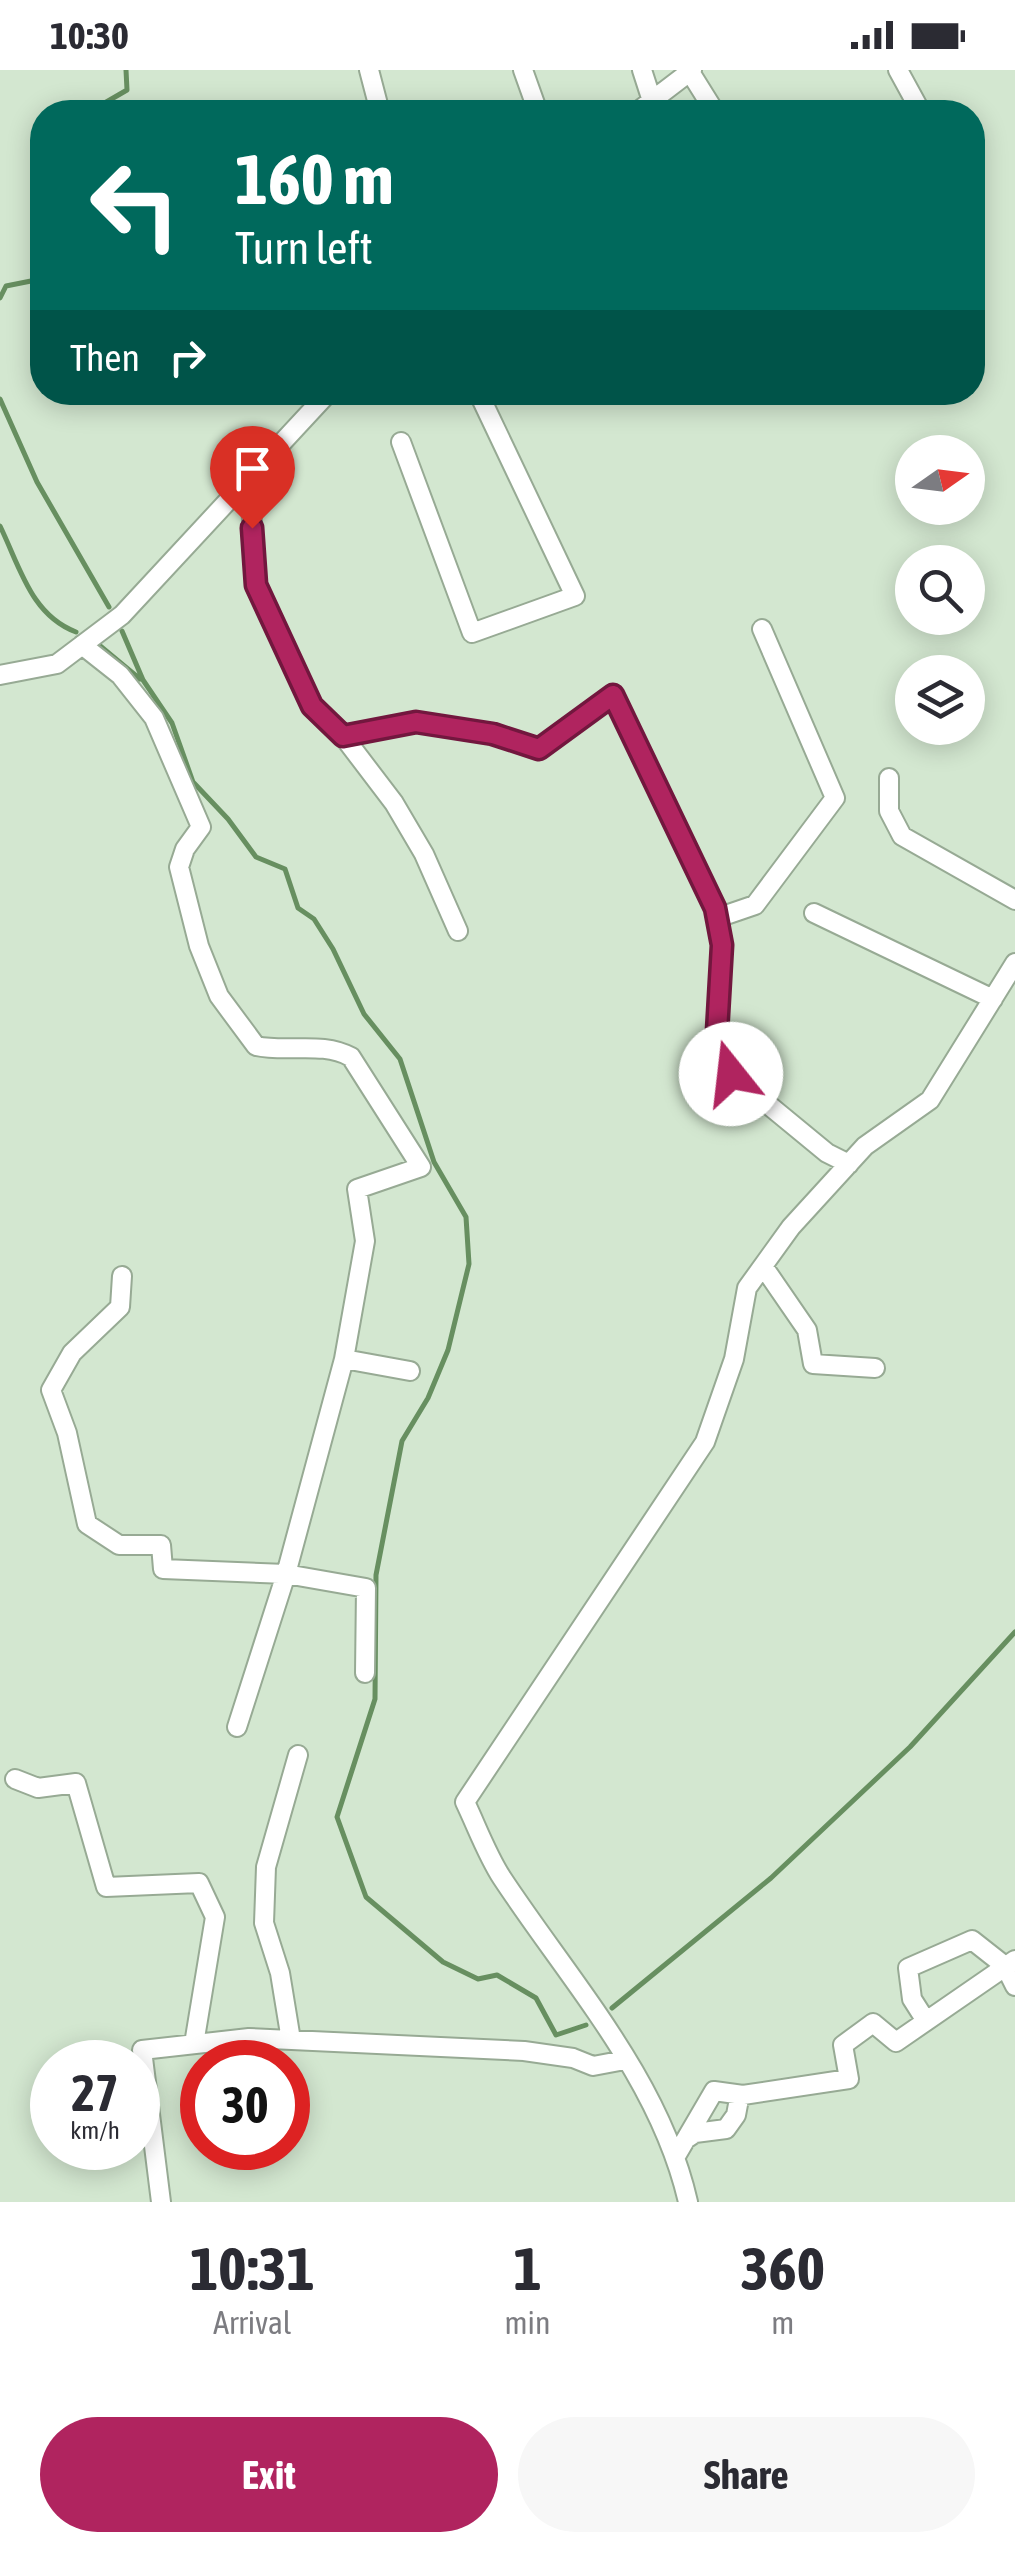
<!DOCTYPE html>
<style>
:root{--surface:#fff;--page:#f7f7f7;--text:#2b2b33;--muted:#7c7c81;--accent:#b0245f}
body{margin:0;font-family:"Asap Condensed",sans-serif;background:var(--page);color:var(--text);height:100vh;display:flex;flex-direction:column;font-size:38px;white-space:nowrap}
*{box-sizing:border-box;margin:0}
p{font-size:32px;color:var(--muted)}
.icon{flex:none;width:55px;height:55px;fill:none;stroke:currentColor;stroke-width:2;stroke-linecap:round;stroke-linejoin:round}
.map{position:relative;height:2132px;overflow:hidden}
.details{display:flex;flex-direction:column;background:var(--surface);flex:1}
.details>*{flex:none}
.guide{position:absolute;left:30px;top:30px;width:955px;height:305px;border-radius:40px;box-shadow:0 5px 25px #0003;background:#00695c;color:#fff;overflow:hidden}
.needle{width:65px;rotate:76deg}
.fabs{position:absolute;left:895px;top:365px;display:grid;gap:20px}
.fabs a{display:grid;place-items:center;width:90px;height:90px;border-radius:50%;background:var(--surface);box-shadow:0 5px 25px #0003;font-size:50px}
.speed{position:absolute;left:30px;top:1970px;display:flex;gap:20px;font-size:50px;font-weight:700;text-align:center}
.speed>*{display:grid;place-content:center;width:130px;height:130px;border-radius:50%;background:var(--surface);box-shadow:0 5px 25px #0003;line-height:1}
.speed small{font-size:25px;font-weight:400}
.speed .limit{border:15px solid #d22;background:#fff;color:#111}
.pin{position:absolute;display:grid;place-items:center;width:85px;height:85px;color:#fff;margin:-102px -42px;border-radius:50% 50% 50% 0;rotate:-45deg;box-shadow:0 0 10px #0007}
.pin .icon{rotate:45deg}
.me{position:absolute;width:110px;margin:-55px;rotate:344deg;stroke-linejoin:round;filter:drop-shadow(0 0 8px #0008)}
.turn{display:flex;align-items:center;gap:35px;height:210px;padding:0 40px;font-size:45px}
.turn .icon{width:130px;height:130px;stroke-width:2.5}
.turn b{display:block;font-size:70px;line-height:85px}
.then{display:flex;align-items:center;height:95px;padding:0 40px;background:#0003;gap:20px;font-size:38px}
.eta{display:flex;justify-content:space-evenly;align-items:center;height:170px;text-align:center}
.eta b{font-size:60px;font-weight:700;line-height:70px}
.button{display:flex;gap:20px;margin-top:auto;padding:20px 40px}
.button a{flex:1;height:115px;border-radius:60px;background:var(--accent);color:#fff;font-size:40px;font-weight:700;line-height:115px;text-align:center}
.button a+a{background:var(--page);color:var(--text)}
.status{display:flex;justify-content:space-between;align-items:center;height:70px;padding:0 50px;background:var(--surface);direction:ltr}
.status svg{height:28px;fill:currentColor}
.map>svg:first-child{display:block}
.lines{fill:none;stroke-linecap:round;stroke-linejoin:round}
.stream{stroke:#678f60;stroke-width:5}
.minor-casing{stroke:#97aa94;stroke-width:22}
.minor{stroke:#fff;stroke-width:18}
.route-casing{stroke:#72173e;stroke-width:25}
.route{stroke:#b0245f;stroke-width:18}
</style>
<div class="status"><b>10:30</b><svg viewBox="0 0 49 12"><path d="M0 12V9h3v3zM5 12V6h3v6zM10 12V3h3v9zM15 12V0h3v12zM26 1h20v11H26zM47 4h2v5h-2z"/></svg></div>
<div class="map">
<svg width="1015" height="2132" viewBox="0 0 1015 2132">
<rect width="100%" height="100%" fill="#d3e7d0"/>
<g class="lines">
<path class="stream" d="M89,42L127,20L126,0
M0,228L6,216L31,211L42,214
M0,329L37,412L109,537
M0,456C20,497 31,545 76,562
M122,561L143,610L172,653L193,712L228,749L256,787L285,799L298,838L314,849L333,879L364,944L400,989L434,1092L466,1147L469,1194L448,1280L428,1328L402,1371L376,1505L375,1629L337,1747L366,1827L443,1892L478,1909L497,1905L536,1928L556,1965L586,1955
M99,575L140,609
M612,1938L771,1808L910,1677L1015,1562"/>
<defs>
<path id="minor" d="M369,0L380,42
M523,0L538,42
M642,0L652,31
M898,0L921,42
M690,2L715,42
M637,42L692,0
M401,372L472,563L575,526L478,322
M275,381L251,430L255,515L312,635L343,666L416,652L493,664L539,679L613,625L715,838L722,875L716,979L731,1004L827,1083L849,1094
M82,575L120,605L154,648L201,757L185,779L179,797L199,876L219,926L256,976C288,983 322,971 351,987L421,1097L357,1119L365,1171L344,1289L410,1301
M0,605L57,594L122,545L329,322
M343,666L394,733L424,784L458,861
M889,708V741L902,766L1015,830
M814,843L993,929
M717,848L755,835L835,728L762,559
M763,1196L807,1260L813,1294L875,1298
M122,1206L120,1237L72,1283L51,1320L67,1363L87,1454L119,1475H161L163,1499L286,1504L366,1518L365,1603
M237,1657L286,1504L344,1289
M15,1709L38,1718L76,1713L106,1817L199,1813L215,1847L194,1974
M926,1951L912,1929L908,1898L972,1870L1005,1896L1015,1916
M291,1970L280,1903L264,1853L266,1797L298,1685
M686,2069L695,2063L726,2059L736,2045L739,2029
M676,2086L714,2021L743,2025L849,2009L843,1975L873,1953L896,1972L1015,1890
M161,2132L142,1980L249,1968L524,1981L573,1988L593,1996L625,1990
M688,2132C660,2009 570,1911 502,1808C487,1785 477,1757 465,1732L705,1372L734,1289L747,1218L791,1157L865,1076L930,1030L1015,893"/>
</defs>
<use href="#minor" class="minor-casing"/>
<use href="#minor" class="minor"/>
</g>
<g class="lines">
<defs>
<path id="route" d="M252,458L256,515L312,636L343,666L416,652L493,664L539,679L613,625L715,838L722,875L716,979L731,1004"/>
</defs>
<use href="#route" class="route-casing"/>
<use href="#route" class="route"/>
</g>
</svg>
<div class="fabs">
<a><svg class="needle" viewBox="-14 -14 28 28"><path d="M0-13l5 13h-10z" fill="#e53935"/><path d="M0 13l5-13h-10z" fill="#7c7c81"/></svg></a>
<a><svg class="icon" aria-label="search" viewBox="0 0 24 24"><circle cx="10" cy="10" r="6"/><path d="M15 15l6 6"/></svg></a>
<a><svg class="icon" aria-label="layers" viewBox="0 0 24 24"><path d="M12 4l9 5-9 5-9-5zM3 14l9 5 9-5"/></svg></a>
</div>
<div class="speed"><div>27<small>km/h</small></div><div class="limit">30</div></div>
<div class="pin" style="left:252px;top:458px;background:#d93025"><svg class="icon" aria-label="arrive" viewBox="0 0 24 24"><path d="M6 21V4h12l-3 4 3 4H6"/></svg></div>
<svg class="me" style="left:731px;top:1004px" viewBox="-20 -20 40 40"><circle r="19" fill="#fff"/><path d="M0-13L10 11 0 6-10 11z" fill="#b0245f"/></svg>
<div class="guide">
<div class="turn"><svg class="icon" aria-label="left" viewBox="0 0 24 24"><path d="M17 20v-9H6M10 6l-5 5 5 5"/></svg><div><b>160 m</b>Turn left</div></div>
<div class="then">Then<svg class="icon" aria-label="right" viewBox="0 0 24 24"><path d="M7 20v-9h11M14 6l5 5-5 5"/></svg></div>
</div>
</div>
<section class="details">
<div class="eta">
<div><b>10:31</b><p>Arrival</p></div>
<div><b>1</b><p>min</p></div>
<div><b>360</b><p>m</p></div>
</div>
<div class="button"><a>Exit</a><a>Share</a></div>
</section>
